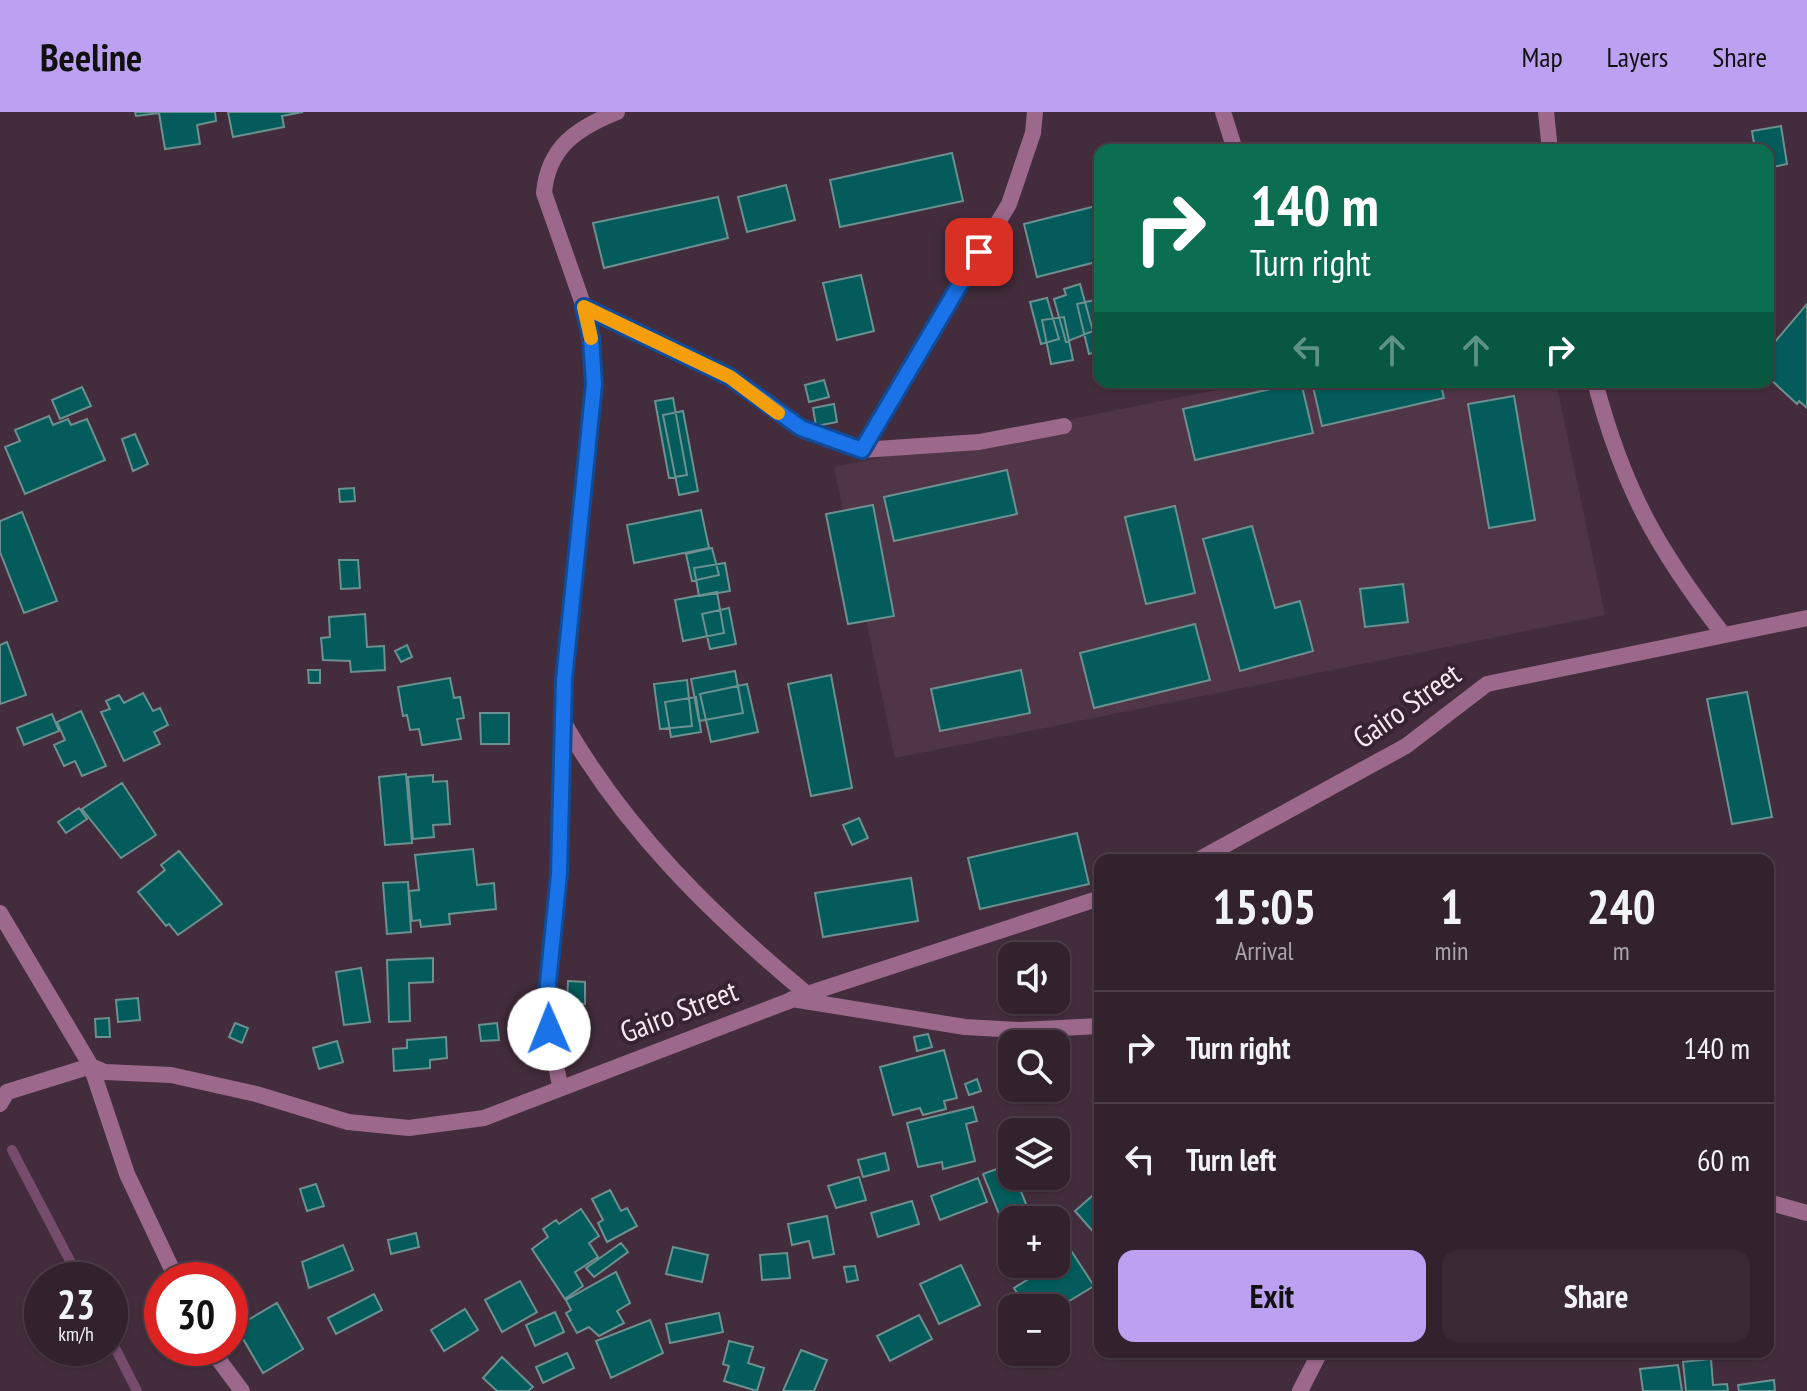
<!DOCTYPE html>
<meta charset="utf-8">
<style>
:root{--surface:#32222d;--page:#3a2a35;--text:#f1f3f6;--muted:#a8a4aa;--line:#4d3f49;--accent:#bca0f2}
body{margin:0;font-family:"PT Sans Narrow",sans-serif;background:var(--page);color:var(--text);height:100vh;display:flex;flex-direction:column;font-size:30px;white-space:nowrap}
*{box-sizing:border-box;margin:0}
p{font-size:26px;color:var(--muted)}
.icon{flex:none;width:44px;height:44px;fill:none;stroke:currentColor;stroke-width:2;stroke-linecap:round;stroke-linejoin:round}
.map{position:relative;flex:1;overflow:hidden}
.panel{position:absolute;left:1094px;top:742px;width:680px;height:504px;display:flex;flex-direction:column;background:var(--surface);border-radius:16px;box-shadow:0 2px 6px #0004,0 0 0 2px var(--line)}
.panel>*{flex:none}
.hud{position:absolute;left:1094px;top:32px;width:680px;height:244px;border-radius:16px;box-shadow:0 2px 6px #0004,0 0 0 2px var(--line);background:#0b6e4f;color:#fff;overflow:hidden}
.buttons{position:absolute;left:998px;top:830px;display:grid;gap:16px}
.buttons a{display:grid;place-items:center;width:72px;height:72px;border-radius:16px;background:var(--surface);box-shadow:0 2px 6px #0004,0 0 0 2px var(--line);font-size:40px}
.speed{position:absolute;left:24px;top:1150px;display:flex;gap:16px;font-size:40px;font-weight:700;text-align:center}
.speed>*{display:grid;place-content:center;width:104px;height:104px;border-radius:50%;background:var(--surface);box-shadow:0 2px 6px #0004,0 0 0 2px var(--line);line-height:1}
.speed small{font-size:20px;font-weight:400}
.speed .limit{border:12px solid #d22;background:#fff;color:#111}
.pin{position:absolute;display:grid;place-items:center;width:68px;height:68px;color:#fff;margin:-34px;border-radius:16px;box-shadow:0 4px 12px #0006}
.me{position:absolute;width:88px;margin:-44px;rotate:359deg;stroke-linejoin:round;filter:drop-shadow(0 0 6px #0008)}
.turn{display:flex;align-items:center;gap:28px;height:168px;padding:0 24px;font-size:36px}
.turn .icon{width:104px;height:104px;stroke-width:2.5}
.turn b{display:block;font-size:56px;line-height:68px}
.lanes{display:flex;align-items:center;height:76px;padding:0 24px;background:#0003;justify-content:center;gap:40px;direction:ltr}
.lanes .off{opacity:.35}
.eta{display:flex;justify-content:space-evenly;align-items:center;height:136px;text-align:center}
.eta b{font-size:48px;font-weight:700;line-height:56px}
.action{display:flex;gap:16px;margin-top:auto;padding:16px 24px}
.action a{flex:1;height:92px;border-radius:16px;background:var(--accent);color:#111;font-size:32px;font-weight:700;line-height:92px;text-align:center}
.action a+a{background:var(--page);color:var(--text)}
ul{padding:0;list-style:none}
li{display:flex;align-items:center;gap:24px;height:112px;padding:0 24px;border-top:2px solid var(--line)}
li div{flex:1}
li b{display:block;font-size:30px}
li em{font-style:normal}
header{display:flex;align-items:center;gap:48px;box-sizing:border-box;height:112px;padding:0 40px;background:var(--accent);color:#111}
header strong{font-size:38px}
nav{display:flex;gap:44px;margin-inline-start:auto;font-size:28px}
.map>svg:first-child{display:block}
.built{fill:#503547}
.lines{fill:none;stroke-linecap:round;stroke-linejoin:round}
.stream{stroke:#764c6c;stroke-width:10}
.building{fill:#035b5c;stroke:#6c9090;stroke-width:2}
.service{stroke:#9c698d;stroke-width:16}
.minor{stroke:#9c698d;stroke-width:16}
.route-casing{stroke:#114b97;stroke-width:20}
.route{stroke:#1a73e8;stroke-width:14}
.slow{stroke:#f59e0b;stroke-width:14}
.labels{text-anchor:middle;stroke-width:8;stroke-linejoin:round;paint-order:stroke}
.street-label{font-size:30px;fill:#f7e9f2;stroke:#382332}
</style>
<header>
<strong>Beeline</strong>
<nav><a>Map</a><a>Layers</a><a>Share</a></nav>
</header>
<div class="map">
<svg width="1807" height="1279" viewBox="0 0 1807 1279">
<rect width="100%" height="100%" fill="#432d3c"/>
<path class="built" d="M1256,270H1556L1605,503L895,646L834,355Z"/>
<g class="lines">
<path class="stream" d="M12,1038L80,1168
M110,1226L137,1279"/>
</g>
<path class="building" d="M135,0H215L216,9L197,13L200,32L165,37L159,1L136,4Z
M228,0H303L282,4L284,15L233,25Z
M1781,14L1787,52L1768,56V38H1755L1752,19Z
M952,41L963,89L840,115L830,68Z
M786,73L795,108L747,120L738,85Z
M718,85L728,126L604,156L593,111Z
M1100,93V149L1037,165L1024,112Z
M861,163L874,219L837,228L823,171Z
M1080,172L1093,219L1066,230L1054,187L1066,183L1064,177Z
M1047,186L1059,227L1041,232L1030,190Z
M1099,187L1100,239L1089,242L1077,192Z
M1807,192V296L1799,289L1797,292L1768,265V238Z
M1064,205L1073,248L1051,252L1042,208Z
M824,268L829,285L809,290L805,273Z
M1301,270L1313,321L1195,348L1183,297Z
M1312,270H1440L1444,286L1322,314Z
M82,275L91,294L60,307L52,288Z
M1514,284L1535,408L1489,416L1468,292Z
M673,286L687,363L669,366L655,289Z
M834,292L837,310L816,314L813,296Z
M683,299L698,379L679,383L663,303Z
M49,304L53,313L68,307L71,313L87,307L105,348L25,382L5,335L20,329L15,318Z
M135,322L148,352L133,359L122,327Z
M1007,358L1017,402L894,429L884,385Z
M354,376L355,389L340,390L339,377Z
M873,393L894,504L848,512L826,402Z
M1175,394L1195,481L1146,492L1125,405Z
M701,398L709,436L634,451L627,413Z
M22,400L57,489L24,501L0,440V409Z
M1252,414L1275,496L1300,489L1313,539L1240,559L1203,427Z
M712,436L719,463L692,469L686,442Z
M339,448H358L360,476L341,477Z
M725,451L730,479L699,484L694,456Z
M1403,472L1408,510L1365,515L1360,477Z
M717,480L724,521L683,529L675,488Z
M729,496L736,532L710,537L702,502Z
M365,502L367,535L384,534L385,558L351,560L350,549L323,548L321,526L330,525L329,505Z
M1195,512L1210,568L1094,596L1080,541Z
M7,530L26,583L0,592V533Z
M407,533L412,545L401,550L395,539Z
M308,558H320V571H309Z
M1021,558L1030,601L940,619L931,577Z
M735,559L743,601L699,609L691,567Z
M831,563L852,676L811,684L788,572Z
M450,566L454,586L460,585L464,606L457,607L461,627L422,633L419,617L410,618L407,603L403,604L398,575Z
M687,568L692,614L660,617L654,572Z
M747,572L758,620L711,630L700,582Z
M1747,580L1772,705L1732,712L1707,587Z
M143,581L153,599L160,596L168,613L154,620L160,632L124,649L101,600L110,597L106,589L119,583L124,591Z
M696,585L701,620L671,625L665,590Z
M81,599L106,654L82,664L75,649L64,654L54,633L65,628L57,610Z
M480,601H509V632H481Z
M52,602L59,619L24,633L17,616Z
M406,662L412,731L385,733L379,665Z
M433,663V670L447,669L450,712L433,713L434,725L413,727L408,665Z
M122,671L156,723L121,746L82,697Z
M79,696L87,707L66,721L58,710Z
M859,706L868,726L852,733L843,713Z
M1077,721L1089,772L980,797L968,746Z
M473,737L477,773L494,771L496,797L449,802L450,812L421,815L420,808L412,809L409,779L419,778L415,743Z
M179,739L222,792L178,823L169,812L166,814L138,780L165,758L161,753Z
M911,766L918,809L823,825L815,781Z
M408,770L411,820L387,822L383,771Z
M433,846V870L409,871L410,909L389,910L387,848Z
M361,856L370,910L344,913L336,860Z
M568,869L585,870V892L567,891Z
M138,886L140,908L118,910L116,888Z
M109,906L110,925H96L95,907Z
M235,911L248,916L242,931L229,925Z
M497,911L499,928L481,929L479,913Z
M928,922L932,935L917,939L914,925Z
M446,925L447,946L430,948V956L394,959L393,937L407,936V928Z
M337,929L343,950L319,957L313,936Z
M944,938L957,986L944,989L946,997L923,1003L920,996L893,1003L880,955Z
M977,967L981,979L969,983L965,972Z
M973,995L977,1009L966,1012L975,1049L943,1057L942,1050L918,1055L907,1011Z
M885,1041L889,1058L863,1065L858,1048Z
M1010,1052L1028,1097L1001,1107L983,1062Z
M859,1065L866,1088L836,1096L828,1074Z
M978,1066L987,1090L940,1108L931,1084Z
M316,1072L324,1094L307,1099L300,1077Z
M1100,1077V1122L1097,1124L1075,1099Z
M610,1078L621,1099L627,1096L637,1114L607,1130L598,1111L603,1108L592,1087Z
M912,1089L919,1112L878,1125L871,1101Z
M581,1097L599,1124L589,1131L598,1145L575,1160L583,1174L565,1187L532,1137L548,1125L543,1117L556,1108L559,1112Z
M827,1104L834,1142L813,1146L809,1129L792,1133L788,1112Z
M416,1121L419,1135L391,1142L388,1128Z
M621,1131L628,1140L594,1165L586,1156Z
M343,1133L353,1158L309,1176L302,1150Z
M673,1135L708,1143L702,1170L666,1162Z
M1072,1140L1094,1174L1056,1197L1041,1196L1039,1192L1027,1196L1014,1176Z
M787,1141L790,1166L762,1168L760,1143Z
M961,1153L980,1193L939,1212L920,1172Z
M855,1154L858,1168L847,1170L844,1155Z
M616,1160L630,1191L617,1199L624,1211L599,1224L589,1215L577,1221L566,1201L571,1198L566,1188Z
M520,1169L537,1200L502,1220L485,1188Z
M374,1182L382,1198L336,1222L328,1206Z
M277,1191L303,1237L263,1261L236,1215Z
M465,1197L478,1218L444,1239L431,1218Z
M555,1200L564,1220L535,1234L526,1213Z
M719,1201L723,1220L670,1231L666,1212Z
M919,1203L932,1227L890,1249L877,1224Z
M650,1208L663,1241L611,1266L596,1229Z
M729,1229L753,1235L748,1251L764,1256L757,1279L724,1269L729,1254L723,1252Z
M801,1238L827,1248L814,1279H783Z
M567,1241L574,1256L543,1271L536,1255Z
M502,1245L533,1275L528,1279H497L483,1266Z
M1711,1247L1713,1273L1727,1272L1728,1279H1686L1683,1250Z
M1678,1253L1682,1279H1643L1640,1257Z
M1774,1268L1775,1279H1739L1738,1273Z"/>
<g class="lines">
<path class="service" d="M1223,0L1235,38
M584,195L730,265L801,316L862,338L979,330L1064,314
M862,338L1009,92L1033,21L1035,0"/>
<path class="minor" d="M1546,0L1550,38
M1595,270C1623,375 1656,436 1723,522
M564,611C626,719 712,803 807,882
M1198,748L1406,634L1487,572L1807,506
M0,801L91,954L127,1062L177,1168
M792,887L965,915L1020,918L1100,914
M560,974L549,917L548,871L559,762L564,568L594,272L591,226L584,195L544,81C548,35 577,16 617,0
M0,992L7,980L91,954L105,960L171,963L256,982L348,1010L409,1016L484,1006L807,882L1100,786
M1768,1090L1807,1101
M210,1236L242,1279
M1300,1279L1320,1240"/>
</g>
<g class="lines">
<defs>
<path id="route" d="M549,917L548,871L559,762L564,568L594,272L591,226L584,195L730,265L801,316L862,338L979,140"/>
</defs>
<use href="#route" class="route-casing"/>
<use href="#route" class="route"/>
<path class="slow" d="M591,226L584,195L730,265L778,301"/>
</g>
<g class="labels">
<g class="street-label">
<text transform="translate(1407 594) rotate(-35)" y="10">Gairo Street</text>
<text transform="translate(679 900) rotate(-21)" y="10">Gairo Street</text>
</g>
</g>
</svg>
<div class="buttons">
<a><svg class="icon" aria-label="sound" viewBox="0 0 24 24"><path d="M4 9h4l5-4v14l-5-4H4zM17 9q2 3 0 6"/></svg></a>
<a><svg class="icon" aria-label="search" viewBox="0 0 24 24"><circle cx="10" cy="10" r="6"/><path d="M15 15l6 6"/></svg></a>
<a><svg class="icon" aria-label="layers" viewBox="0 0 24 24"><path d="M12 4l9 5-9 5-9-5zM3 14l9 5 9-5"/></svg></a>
<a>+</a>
<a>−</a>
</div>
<div class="speed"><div>23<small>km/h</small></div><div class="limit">30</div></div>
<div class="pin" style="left:979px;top:140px;background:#d93025"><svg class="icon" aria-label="arrive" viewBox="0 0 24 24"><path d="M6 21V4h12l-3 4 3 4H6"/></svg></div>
<svg class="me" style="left:549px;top:917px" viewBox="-20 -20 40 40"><circle r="19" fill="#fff"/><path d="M0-13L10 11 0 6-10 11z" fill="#1a73e8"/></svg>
<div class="hud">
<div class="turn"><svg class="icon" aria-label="right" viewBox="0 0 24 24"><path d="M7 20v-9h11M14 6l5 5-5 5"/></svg><div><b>140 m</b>Turn right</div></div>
<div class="lanes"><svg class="icon off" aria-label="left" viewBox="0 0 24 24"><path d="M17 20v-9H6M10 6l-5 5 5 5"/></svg><svg class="icon off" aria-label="ahead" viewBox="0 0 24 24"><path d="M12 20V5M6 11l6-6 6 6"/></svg><svg class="icon off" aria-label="ahead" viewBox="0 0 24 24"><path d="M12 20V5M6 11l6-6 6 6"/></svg><svg class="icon" aria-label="right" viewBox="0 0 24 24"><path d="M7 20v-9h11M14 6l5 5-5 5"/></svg></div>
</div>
<section class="panel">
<div class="eta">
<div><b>15:05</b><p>Arrival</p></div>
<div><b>1</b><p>min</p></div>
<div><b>240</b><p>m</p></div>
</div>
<ul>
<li><svg class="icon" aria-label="right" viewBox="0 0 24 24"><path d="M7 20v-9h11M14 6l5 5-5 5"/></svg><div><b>Turn right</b></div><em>140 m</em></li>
<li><svg class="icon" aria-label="left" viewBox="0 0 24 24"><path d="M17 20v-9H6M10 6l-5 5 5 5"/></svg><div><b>Turn left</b></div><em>60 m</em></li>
</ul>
<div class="action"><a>Exit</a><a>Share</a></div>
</section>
</div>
